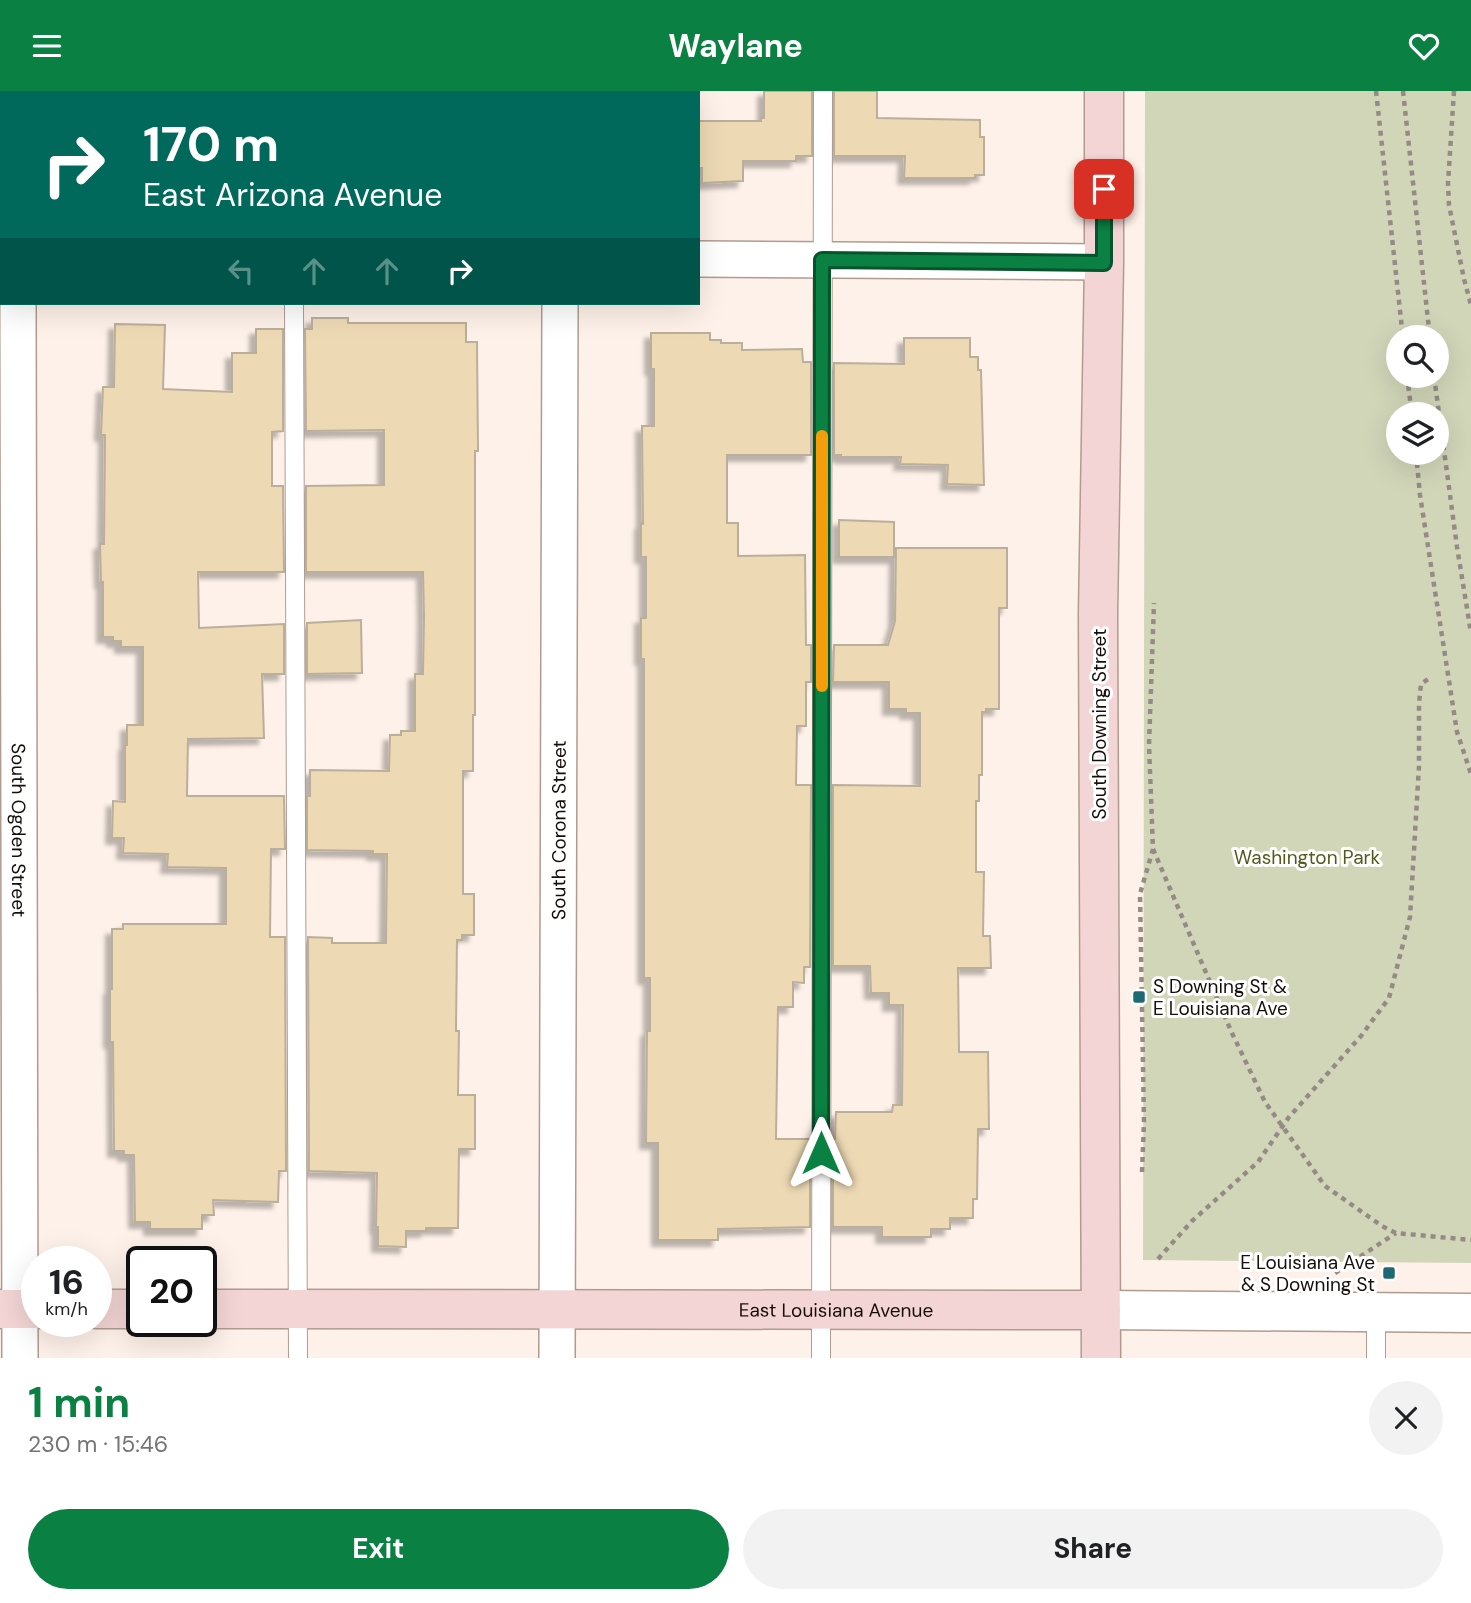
<!DOCTYPE html>
<meta charset="utf-8">
<style>
:root{--surface:#fff;--page:#f2f2f2;--text:#202124;--muted:#757577;--accent:#0b8043}
body{margin:0;font-family:"DM Sans",sans-serif;background:var(--page);color:var(--text);height:100vh;display:flex;flex-direction:column;font-size:26px;white-space:nowrap}
*{box-sizing:border-box;margin:0}
p{font-size:23px;color:var(--muted)}
.icon{flex:none;width:38px;height:38px;fill:none;stroke:currentColor;stroke-width:2;stroke-linecap:round;stroke-linejoin:round}
.map{position:relative;height:1267px;overflow:hidden}
.details{display:flex;flex-direction:column;background:var(--surface);flex:1}
.details>*{flex:none}
.banner{position:absolute;left:0px;top:0px;width:700px;height:214px;box-shadow:0 7px 28px #0002;background:#00695c;color:#fff;overflow:hidden}
.buttons{position:absolute;left:1386px;top:234px;display:grid;gap:14px}
.buttons a{display:grid;place-items:center;width:63px;height:63px;border-radius:50%;background:var(--surface);box-shadow:0 7px 28px #0002;font-size:35px}
.speed{position:absolute;left:21px;top:1155px;display:flex;gap:14px;font-size:35px;font-weight:700;text-align:center}
.speed>*{display:grid;place-content:center;width:91px;height:91px;border-radius:50%;background:var(--surface);box-shadow:0 7px 28px #0002;line-height:1}
.speed small{font-size:18px;font-weight:400}
.speed .limit{border:4px solid #111;border-radius:10px;background:#fff;color:#111}
.pin{position:absolute;display:grid;place-items:center;width:60px;height:60px;color:#fff;margin:-30px;border-radius:14px;box-shadow:0 4px 10px #0006}
.me{position:absolute;width:77px;margin:-38px;rotate:0deg;stroke-linejoin:round;filter:drop-shadow(0 0 5px #0008)}
.turn{display:flex;align-items:center;gap:24px;height:147px;padding:0 28px;font-size:32px}
.turn .icon{width:91px;height:91px;stroke-width:2.5}
.turn b{display:block;font-size:49px;line-height:60px}
.lanes{display:flex;align-items:center;height:66px;padding:0 28px;background:#0003;justify-content:center;gap:35px;direction:ltr}
.lanes .off{opacity:.35}
.round{display:grid;place-items:center;flex:none;width:74px;height:74px;border-radius:37px;background:var(--page)}
.summary{display:flex;align-items:center;justify-content:space-between;height:119px;padding:0 28px}
h1{font-size:42px;font-weight:700;line-height:52px;color:var(--accent)}
.button{display:flex;gap:14px;margin-top:auto;padding:14px 28px}
.button a{flex:1;height:80px;border-radius:42px;background:var(--accent);color:#fff;font-size:28px;font-weight:700;line-height:80px;text-align:center}
.button a+a{background:var(--page);color:var(--text)}
header{display:flex;justify-content:space-between;align-items:center;height:91px;padding:0 28px;background:var(--accent);color:#fff;font-size:32px;font-weight:700}
.map>svg:first-child{display:block}
.green{fill:#d1d6b9;fill-rule:evenodd}
.building{fill:#edd9b4;stroke:#baaf9b;stroke-width:2;filter:url(#shadow)}
.lines{fill:none;stroke-linecap:round;stroke-linejoin:round}
.service-casing{stroke:#b09b8f;stroke-width:20}
.minor-casing{stroke:#b09b8f;stroke-width:38}
.tertiary-casing{stroke:#b09b8f;stroke-width:41}
.secondary-casing{stroke:#b09b8f;stroke-width:41}
.path{stroke:#958b84;stroke-width:4.5;stroke-dasharray:5 5;stroke-linecap:butt}
.service{stroke:#fff;stroke-width:18}
.minor{stroke:#fff;stroke-width:35}
.tertiary{stroke:#fff;stroke-width:38}
.secondary{stroke:#f4d5d5;stroke-width:38}
.route-casing{stroke:#07532c;stroke-width:18}
.route{stroke:#0b8043;stroke-width:12}
.slow{stroke:#f59e0b;stroke-width:12}
.poi-dot{fill:#1f6974;stroke:#fff;stroke-width:2.5}
.labels{text-anchor:middle;stroke-width:6;stroke-linejoin:round;paint-order:stroke}
.street-label{font-size:19px;fill:#150e09;stroke:#fff}
.park-label{font-size:19px;fill:#545a1d;stroke:#fff}
.poi-label{font-size:19px;fill:#150e09;stroke:#fff;text-anchor:start}
</style>
<header><svg class="icon" aria-label="menu" viewBox="0 0 24 24"><path d="M4 6h16M4 12h16M4 18h16"/></svg>Waylane<svg class="icon" aria-label="heart" viewBox="0 0 24 24"><path d="M12 20l-8-8c-3-5 5-10 8-4 3-6 11-1 8 4z"/></svg></header>
<div class="map">
<svg width="1471" height="1267" viewBox="0 0 1471 1267">
<defs>
<filter id="shadow"><feDropShadow dx="-6" dy="6" stdDeviation="2" flood-color="#0004"/></filter>
</defs>
<rect width="100%" height="100%" fill="#fef1e9"/>
<path class="green" d="M1145,0H1471V1172L1143,1169ZM1398,247H1437V285H1398ZM1398,324H1437V362H1398Z"/>
<path class="building" d="M764,0H812V65H796V70H743V90L702,92V77H698V30H761V27H764Z
M834,0H877V27L980,29V46H984V84H975V87H904L905,65H834Z
M312,227H348V232H466V251H477L478,360H475V624H473V680H463V803H474V844H462V849H457L456,940H459L458,1004H475V1058H459L458,1137H426V1140H406V1156L378,1155V1136H376L377,1082L309,1080L308,846L332,847V852H386L387,763H373V760L307,759V705H310V679L389,680L390,644H401V640H415V583H423L424,526L423,481H306V395L384,394V339L306,340L305,238H312Z
M115,233L165,234L163,298L232,301V262H256V238H283V340L272,341V395H283L284,481H198L199,537L284,533V583H262L264,647L188,648L187,705H284L285,758H271L270,846H285L286,1080H279L278,1111L213,1109L214,1124H202V1138H150V1131H135L134,1064H124V1060H114L113,951H110V898H112V838H123V833H226V777L167,776L168,763L123,762L124,747H112L113,710L125,711V654H127V634H143V556H121V550H113V546H103V491H101L100,453H104L105,344H101L103,296H114Z
M651,242H710V249H721V252H742V259L802,258L803,271H811V364H727V432H738V465L805,464L806,554H811V591H806V635H797L796,694H811L810,876H804V892L793,891V916H778L776,1048H810V1136L718,1138V1149H658V1052H646L647,940H650V887H644V568H641V527H646V466H641V433H643L642,335H654V278H651Z
M904,247H970V266H978V279H981L984,394L947,393L948,374L900,373L901,366H841V364H834V272L904,273Z
M839,429L894,431V466H839Z
M896,457H1007V517H999V618H986V621H982V684H979V710H976V781H984L983,845H990L991,877H958L959,961H988L989,1038H978L977,1108H973V1127H950V1138H931V1146H882V1136H833V1048H835L836,1021H892L893,1014H902L903,914H889V902H871L870,875H833V694L920,695V622H906V618H889V591H833L834,554H888L895,530Z
M361,529L362,582L307,583V532Z"/>
<g class="lines">
<defs>
<path id="service" d="M295,2V0
M294,212L298,1267
M1376,1221V1267
M821,1267L823,0"/>
<g id="minor">
<path d="M560,0V2"/>
<path d="M18,2V0"/>
<path d="M0,159H2"/>
<path d="M698,168L1104,171"/>
<path id="s1" d="M18,212L20,1267"/>
<path id="s2" d="M557,1267L560,212"/>
</g>
<path id="tertiary" d="M1101,1219L1471,1222"/>
<g id="secondary">
<path d="M0,1218H37"/>
<path d="M96,1218H142"/>
<path id="s3" d="M201,1218L1101,1219"/>
<path d="M1101,1267L1098,523L1104,171V0"/>
</g>
</defs>
<use href="#service" class="service-casing"/>
<use href="#minor" class="minor-casing"/>
<use href="#tertiary" class="tertiary-casing"/>
<use href="#secondary" class="secondary-casing"/>
<path class="path" d="M1376,0L1403,247
M1403,0L1430,247
M1454,0L1448,92L1449,114L1464,188L1471,214
M1407,285L1412,324
M1434,285L1457,456L1471,542
M1416,362L1420,404L1457,641L1471,683
M1153,758L1231,940L1265,1011L1325,1095L1382,1135L1396,1142L1471,1149
M1142,1081L1144,1031L1140,803L1153,758L1149,654L1154,512
M1158,1168L1192,1130L1258,1071L1289,1026L1361,945L1389,907L1410,826L1419,675V612L1421,593L1430,587
M1335,1182L1396,1142"/>
<use href="#service" class="service"/>
<use href="#minor" class="minor"/>
<use href="#tertiary" class="tertiary"/>
<use href="#secondary" class="secondary"/>
</g>
<g class="lines">
<defs>
<path id="route" d="M821,1062L822,169L1104,172V98"/>
</defs>
<use href="#route" class="route-casing"/>
<use href="#route" class="route"/>
<path class="slow" d="M822,595V345"/>
</g>
<g class="poi-dot">
<rect x="1132" y="899" width="14" height="14" rx="3.5"/>
<rect x="1382" y="1175" width="14" height="14" rx="3.5"/>
</g>
<g class="labels">
<g class="street-label">
<text transform="translate(1099 633) rotate(-90)" y="7">South Downing Street</text>
<text dy="7" stroke="none"><textPath href="#s1" startOffset="527">South Ogden Street</textPath></text>
<text dy="7" stroke="none"><textPath href="#s2" startOffset="528">South Corona Street</textPath></text>
<text dy="7" stroke="none"><textPath href="#s3" startOffset="635">East Louisiana Avenue</textPath></text>
</g>
<g class="park-label">
<text x="1307" y="773">Washington Park</text>
</g>
<g class="poi-label">
<text x="1153" y="902">S Downing St &amp;<tspan x="1153" dy="22">E Louisiana Ave</tspan></text>
<text x="1375" y="1178" text-anchor="end">E Louisiana Ave<tspan x="1375" dy="22">&amp; S Downing St</tspan></text>
</g>
</g>
</svg>
<div class="buttons">
<a><svg class="icon" aria-label="search" viewBox="0 0 24 24"><circle cx="10" cy="10" r="6"/><path d="M15 15l6 6"/></svg></a>
<a><svg class="icon" aria-label="layers" viewBox="0 0 24 24"><path d="M12 4l9 5-9 5-9-5zM3 14l9 5 9-5"/></svg></a>
</div>
<div class="speed"><div>16<small>km/h</small></div><div class="limit">20</div></div>
<div class="pin" style="left:1104px;top:98px;background:#d93025"><svg class="icon" aria-label="arrive" viewBox="0 0 24 24"><path d="M6 21V4h12l-3 4 3 4H6"/></svg></div>
<svg class="me" style="left:821px;top:1062px" viewBox="-20 -20 40 40"><path d="M0-17L14 15 0 8-14 15z" fill="#0b8043" stroke="#fff" stroke-width="4"/></svg>
<div class="banner">
<div class="turn"><svg class="icon" aria-label="right" viewBox="0 0 24 24"><path d="M7 20v-9h11M14 6l5 5-5 5"/></svg><div><b>170 m</b>East Arizona Avenue</div></div>
<div class="lanes"><svg class="icon off" aria-label="left" viewBox="0 0 24 24"><path d="M17 20v-9H6M10 6l-5 5 5 5"/></svg><svg class="icon off" aria-label="ahead" viewBox="0 0 24 24"><path d="M12 20V5M6 11l6-6 6 6"/></svg><svg class="icon off" aria-label="ahead" viewBox="0 0 24 24"><path d="M12 20V5M6 11l6-6 6 6"/></svg><svg class="icon" aria-label="right" viewBox="0 0 24 24"><path d="M7 20v-9h11M14 6l5 5-5 5"/></svg></div>
</div>
</div>
<section class="details">
<div class="summary"><div><h1>1 min</h1><p>230 m · 15:46</p></div><a class="round"><svg class="icon" aria-label="close" viewBox="0 0 24 24"><path d="M6 6l12 12M18 6L6 18"/></svg></a></div>
<div class="button"><a>Exit</a><a>Share</a></div>
</section>
